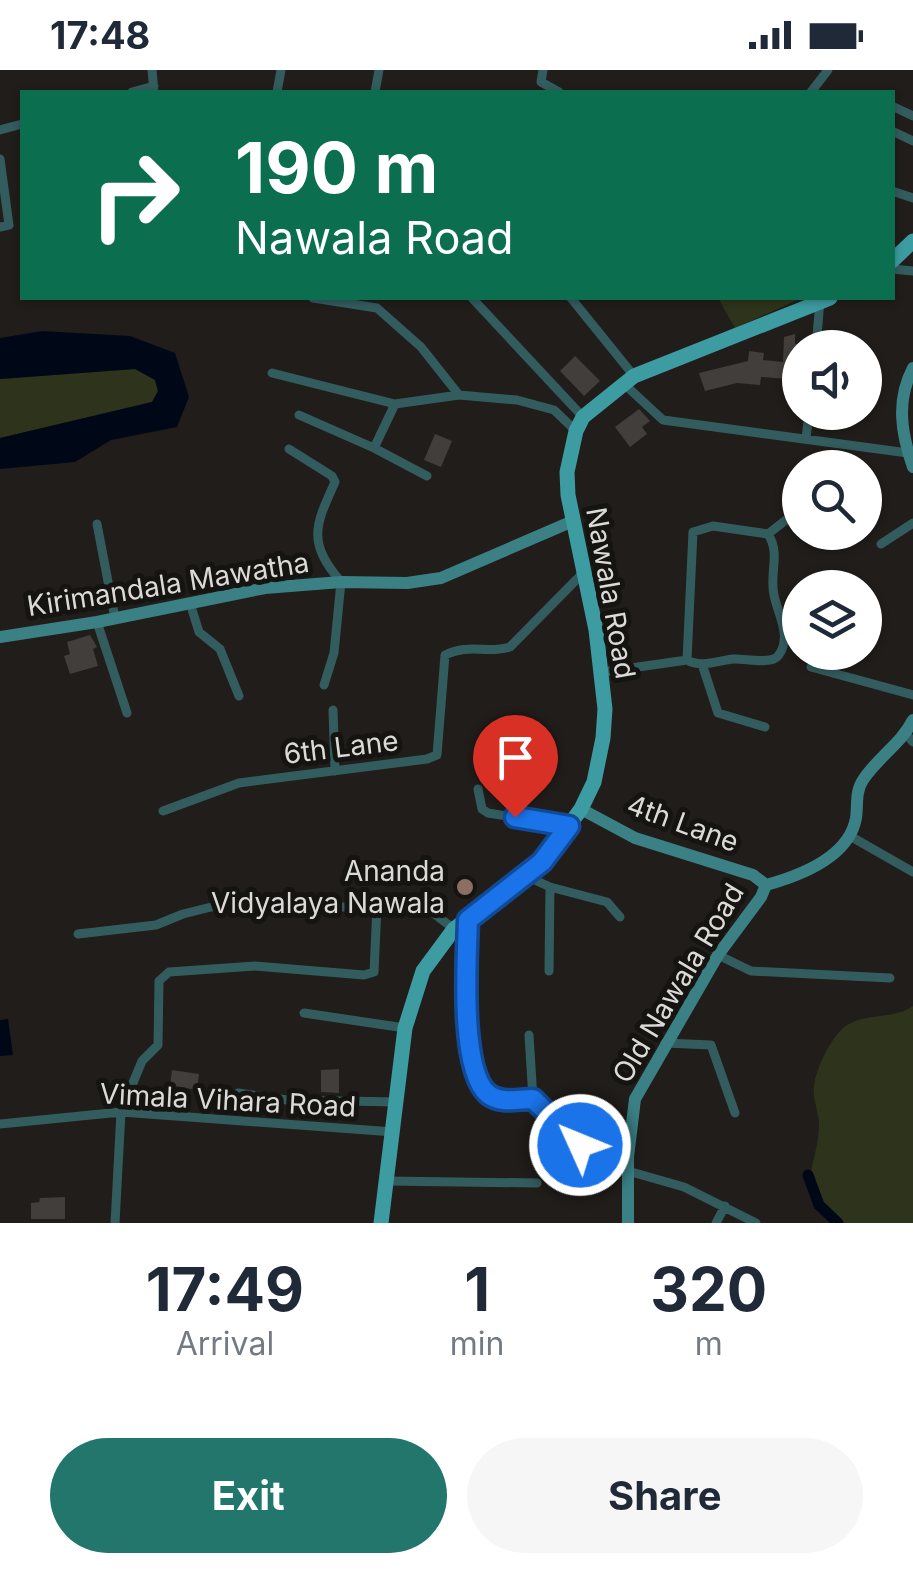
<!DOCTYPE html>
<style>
:root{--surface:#fff;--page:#f6f6f7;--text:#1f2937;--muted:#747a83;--accent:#23766c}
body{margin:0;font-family:Inter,sans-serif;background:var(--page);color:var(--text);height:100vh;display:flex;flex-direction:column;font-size:38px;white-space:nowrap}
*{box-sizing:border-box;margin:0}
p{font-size:32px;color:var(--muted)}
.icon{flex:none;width:55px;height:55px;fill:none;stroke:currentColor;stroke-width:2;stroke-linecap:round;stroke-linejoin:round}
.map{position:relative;height:1153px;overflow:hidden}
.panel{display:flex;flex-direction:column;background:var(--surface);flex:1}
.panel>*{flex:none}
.guide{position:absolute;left:20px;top:20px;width:875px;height:210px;border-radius:0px;box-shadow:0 2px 8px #0004;background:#0b6e4f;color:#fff;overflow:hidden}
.tools{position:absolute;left:782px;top:260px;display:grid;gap:20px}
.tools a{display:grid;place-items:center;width:100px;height:100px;border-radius:50%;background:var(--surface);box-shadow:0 2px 8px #0004;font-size:50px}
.pin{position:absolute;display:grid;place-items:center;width:85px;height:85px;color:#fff;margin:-102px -42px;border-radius:50% 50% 50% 0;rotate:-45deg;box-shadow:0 0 10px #0007}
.pin .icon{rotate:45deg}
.me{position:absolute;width:110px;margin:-55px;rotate:314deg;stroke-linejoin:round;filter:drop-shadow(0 0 8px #0008)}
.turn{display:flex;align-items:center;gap:35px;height:210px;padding:0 50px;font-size:45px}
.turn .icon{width:130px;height:130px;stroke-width:2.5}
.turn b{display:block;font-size:70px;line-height:85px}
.eta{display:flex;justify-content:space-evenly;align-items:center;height:170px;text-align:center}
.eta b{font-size:60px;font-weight:700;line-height:70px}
.action{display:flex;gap:20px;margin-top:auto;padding:20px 50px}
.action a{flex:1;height:115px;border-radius:60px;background:var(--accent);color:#fff;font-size:40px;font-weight:700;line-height:115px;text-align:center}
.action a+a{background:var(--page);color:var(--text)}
.status{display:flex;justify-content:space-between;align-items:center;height:70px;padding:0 50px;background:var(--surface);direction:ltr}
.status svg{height:28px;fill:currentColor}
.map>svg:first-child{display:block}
.green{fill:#2e341b}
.water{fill:#000818}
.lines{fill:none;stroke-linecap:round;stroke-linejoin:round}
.canal{stroke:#000818;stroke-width:11}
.building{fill:#413e3b}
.street{stroke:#335c5f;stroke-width:9}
.secondary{stroke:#3a8085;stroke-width:12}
.primary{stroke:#3d9ba2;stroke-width:15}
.route-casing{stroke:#114b97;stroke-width:25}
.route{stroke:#1a73e8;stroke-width:18}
.education-dot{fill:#8d6e63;stroke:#161411;stroke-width:4}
.labels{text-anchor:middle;stroke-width:10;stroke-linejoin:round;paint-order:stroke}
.street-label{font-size:28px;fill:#dbdad8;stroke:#161411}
.poi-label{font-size:28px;fill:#dbdad8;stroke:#161411;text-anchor:end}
</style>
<div class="status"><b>17:48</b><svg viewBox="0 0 49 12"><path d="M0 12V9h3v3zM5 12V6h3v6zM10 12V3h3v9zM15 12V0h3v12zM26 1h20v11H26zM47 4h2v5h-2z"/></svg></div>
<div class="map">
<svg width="913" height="1153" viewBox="0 0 913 1153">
<rect width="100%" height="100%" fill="#201d1a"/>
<path class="green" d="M718,228H802L735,258Z
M135,299L155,310L158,321L152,332L0,368V309Z
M913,936V1153H838C790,1120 819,1095 819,1055C819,1042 812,1028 814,1016C816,999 829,972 841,960C860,941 892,951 913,936Z"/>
<path class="water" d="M42,261L130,266L175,283L189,327L177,357L111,370L75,392L0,399V368L152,332L158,321L155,310L135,299L0,309V268Z
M8,949L13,985L0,986V950Z"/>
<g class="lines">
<path class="canal" d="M808,1105L819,1135L838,1153"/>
</g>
<path class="building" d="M795,264V274H800V310L761,307L760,315L737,313L705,321L699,303L748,291L749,281L764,283L763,290L783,292L784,267Z
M575,286L600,311L584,326L560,301Z
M639,339L650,351L642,357L647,364L630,377L615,357Z
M435,364L452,371L441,397L424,390Z
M90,565L97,577L93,579L98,596L70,604L64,586L70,584L67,572Z
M339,999V1023L321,1022V1000Z
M172,1000L199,1004L197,1020L170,1015Z
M65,1127V1149H31V1133L39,1132L40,1128Z"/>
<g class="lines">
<path class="street" d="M152,0L154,22
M543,0L541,12L559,22
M132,22L154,16
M277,22L281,0
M375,22L379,0
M811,22L828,0
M892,36L913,46
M0,60L22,54
M892,61L913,71
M0,89L9,155L0,157
M892,121L913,128
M892,199L913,201
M313,228L377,238L421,277L459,325L517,330L554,340L576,361
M472,228L583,347
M571,228L634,306
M816,278L820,230
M272,303L395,334L459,325
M623,313L663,350L908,383
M299,345L374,378L427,406
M806,369L809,342
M374,378L395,334
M289,379L332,406L335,412C315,456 307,472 341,512L334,583L324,615
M97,454L115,548
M768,464L791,446
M881,474L913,453
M190,533L199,562L220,579L239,626
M97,552L127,643
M702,594L718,643L765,657
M811,597L913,625
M603,602L687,590C701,598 717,591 733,589C744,588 771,595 778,586C793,568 777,542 774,525C769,503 781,484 768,464L713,456L693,462L687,590
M333,640L335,701
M906,664L913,672
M478,719L482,739L488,743L569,756
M163,741L239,713L427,689L437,685L445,585C470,573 485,584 510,577L583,503
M850,766L913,802
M526,806L550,817L549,901
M550,817L607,832L620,847
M468,850C467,886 459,1000 488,1024C500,1034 518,1029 533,1029L580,1075L595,1084L628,1087
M78,864L156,855L183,844L211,837H416L433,843L454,859
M718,885L751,901L890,908
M304,943L405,958
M529,965L533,1029
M665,973L711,975L735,1043
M238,1023L287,1030L398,1032
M0,1054L121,1042L394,1062
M628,1101L684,1117L756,1153
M387,1111L537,1113
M115,1153L121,1042L142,991L158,975L159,911L169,902L255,896L364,905L374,902L377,836
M716,1153L725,1136"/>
<path class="secondary" d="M913,298C896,330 901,363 913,397
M0,567L97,552L265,518L341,512L407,513L441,508L573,451
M581,739L635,768L753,805L766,815
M628,1153V1087L635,1029L718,885L761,827L766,815C799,806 849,787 856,748C858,735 855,722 863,710C877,688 901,674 913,650"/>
<path class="primary" d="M892,191L913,171
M381,1153L405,958L423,901L454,859L542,792L581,739L594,712L603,668L605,639L596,560L568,425L567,402L576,361L583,347L634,306L830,228"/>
</g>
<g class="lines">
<defs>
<path id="route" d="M515,747L569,756L542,792L468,850C467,886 459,1000 488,1024C500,1034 518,1029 533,1029L580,1075"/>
</defs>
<use href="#route" class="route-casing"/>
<use href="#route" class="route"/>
</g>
<circle class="education-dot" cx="465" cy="817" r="10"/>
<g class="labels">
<g class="street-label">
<text transform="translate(168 514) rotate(-9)" y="10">Kirimandala Mawatha</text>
<text transform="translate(611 523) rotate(80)" y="10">Nawala Road</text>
<text transform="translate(341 677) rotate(-7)" y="10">6th Lane</text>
<text transform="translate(683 753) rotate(20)" y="10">4th Lane</text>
<text transform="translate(678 913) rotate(-59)" y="10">Old Nawala Road</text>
<text transform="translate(228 1030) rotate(3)" y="10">Vimala Vihara Road</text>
</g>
<g class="poi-label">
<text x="445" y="811">Ananda<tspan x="445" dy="32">Vidyalaya Nawala</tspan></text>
</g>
</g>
</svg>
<div class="tools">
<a><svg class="icon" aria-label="sound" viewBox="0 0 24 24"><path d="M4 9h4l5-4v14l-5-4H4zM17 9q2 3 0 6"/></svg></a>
<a><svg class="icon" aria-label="search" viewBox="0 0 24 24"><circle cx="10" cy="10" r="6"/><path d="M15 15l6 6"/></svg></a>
<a><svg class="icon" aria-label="layers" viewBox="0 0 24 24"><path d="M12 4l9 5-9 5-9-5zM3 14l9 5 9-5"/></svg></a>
</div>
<div class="pin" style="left:515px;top:747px;background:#d93025"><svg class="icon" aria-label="arrive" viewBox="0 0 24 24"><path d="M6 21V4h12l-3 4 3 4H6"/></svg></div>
<svg class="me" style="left:580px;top:1075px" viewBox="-20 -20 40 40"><circle r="17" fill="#1a73e8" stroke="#fff" stroke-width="3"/><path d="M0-11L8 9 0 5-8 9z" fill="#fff"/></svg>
<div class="guide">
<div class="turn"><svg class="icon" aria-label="right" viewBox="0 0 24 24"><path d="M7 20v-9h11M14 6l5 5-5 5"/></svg><div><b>190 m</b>Nawala Road</div></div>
</div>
</div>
<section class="panel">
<div class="eta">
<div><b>17:49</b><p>Arrival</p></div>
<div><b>1</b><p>min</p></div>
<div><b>320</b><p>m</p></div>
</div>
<div class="action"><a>Exit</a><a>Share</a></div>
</section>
